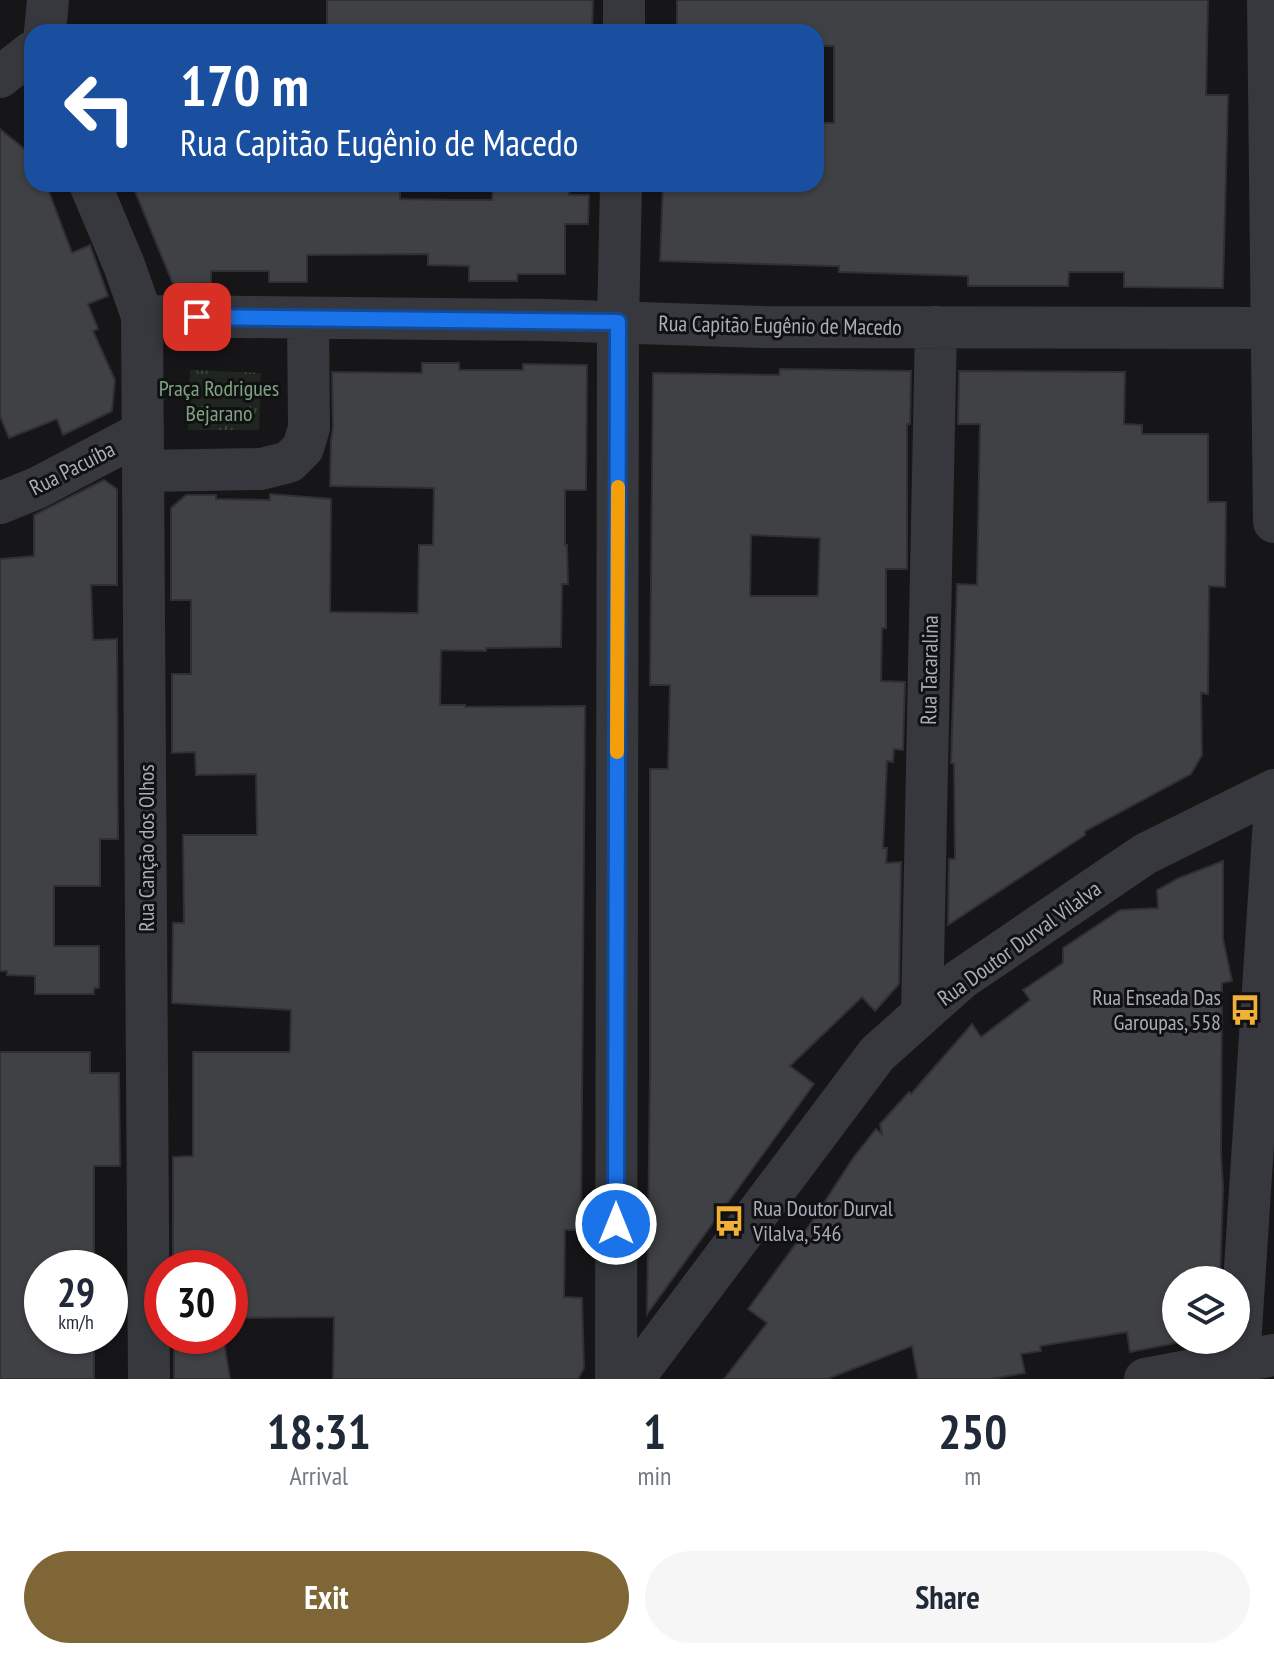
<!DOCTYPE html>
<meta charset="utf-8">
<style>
:root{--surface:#fff;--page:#f6f6f7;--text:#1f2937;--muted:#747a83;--accent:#7e6636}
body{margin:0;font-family:"PT Sans Narrow",sans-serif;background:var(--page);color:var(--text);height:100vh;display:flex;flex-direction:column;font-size:30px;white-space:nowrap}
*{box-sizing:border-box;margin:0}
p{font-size:26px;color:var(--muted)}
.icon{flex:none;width:44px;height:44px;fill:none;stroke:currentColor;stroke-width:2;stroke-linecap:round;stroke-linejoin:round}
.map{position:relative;height:1379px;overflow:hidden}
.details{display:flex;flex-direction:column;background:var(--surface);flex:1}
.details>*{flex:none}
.banner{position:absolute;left:24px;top:24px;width:800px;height:168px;border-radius:24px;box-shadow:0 2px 6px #0004;background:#1a4fa0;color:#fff;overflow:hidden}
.buttons{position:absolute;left:1162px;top:1266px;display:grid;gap:16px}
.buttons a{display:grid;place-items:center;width:88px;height:88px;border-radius:50%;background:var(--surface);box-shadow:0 2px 6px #0004;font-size:40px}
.speed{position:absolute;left:24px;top:1250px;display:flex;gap:16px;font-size:40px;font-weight:700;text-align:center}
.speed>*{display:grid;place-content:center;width:104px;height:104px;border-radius:50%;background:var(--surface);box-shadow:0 2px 6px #0004;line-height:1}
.speed small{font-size:20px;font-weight:400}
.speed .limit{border:12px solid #d22;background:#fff;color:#111}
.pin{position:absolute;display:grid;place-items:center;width:68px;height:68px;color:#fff;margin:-34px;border-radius:16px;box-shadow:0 4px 12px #0006}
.me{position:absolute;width:88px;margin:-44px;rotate:0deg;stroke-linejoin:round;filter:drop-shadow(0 0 6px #0008)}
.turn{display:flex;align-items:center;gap:28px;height:168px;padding:0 24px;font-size:36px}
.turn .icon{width:104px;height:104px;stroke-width:2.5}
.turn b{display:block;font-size:56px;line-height:68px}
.eta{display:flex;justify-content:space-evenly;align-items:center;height:136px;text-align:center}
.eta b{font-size:48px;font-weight:600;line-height:56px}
.cta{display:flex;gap:16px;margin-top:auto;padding:16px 24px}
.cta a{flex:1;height:92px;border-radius:48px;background:var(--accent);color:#fff;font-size:32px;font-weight:600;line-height:92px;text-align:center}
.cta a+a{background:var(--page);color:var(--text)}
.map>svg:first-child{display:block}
.grass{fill:url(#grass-tufts)}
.building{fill:#404145;stroke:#303034;stroke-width:2;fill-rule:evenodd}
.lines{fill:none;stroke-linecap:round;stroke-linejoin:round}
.street{stroke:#37383d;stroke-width:42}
.route-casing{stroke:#114b97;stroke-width:20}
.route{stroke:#1a73e8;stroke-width:14}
.slow{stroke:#f59e0b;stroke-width:14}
.labels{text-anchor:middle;stroke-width:6;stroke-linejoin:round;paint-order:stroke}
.street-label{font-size:22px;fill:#a8adb8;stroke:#111113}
.park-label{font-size:22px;fill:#7fa381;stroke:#111113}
.poi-label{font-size:22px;fill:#a8adb8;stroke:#111113;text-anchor:end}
</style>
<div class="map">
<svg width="1274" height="1379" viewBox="0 0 1274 1379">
<defs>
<pattern id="grass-tufts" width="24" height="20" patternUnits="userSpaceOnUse" patternTransform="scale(2)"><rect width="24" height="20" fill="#1e261f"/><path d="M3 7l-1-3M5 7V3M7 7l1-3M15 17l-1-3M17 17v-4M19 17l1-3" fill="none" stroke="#3c433d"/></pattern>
</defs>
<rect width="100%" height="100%" fill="#161618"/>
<path class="grass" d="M190,370L261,373L259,430H188Z"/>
<path class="building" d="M327,0H593L592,32H327Z
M677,0H1208L1206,95H1228L1223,288L1124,287V272H1069L1068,286H968V276L839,272V266H831L660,261L663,184H816V123H834V46H816V32H677Z
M0,129L27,151L32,164V184H46L72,253L90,245L108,296L88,304L98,329L93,331L115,380L112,411L63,435L57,419L9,438L0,416Z
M132,184H400V199L463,200H492L493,184H569V195H589L588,224H565V274H518L517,281H469V266L428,265V254L307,255V282H269V271H211V283L173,284Z
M422,363H459V370H523V364L587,365L586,490H565V545H567L568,584H562L561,647L486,648V651L441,650L440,705H465V707L585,706L581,1230H565L564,1297L582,1298L584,1368L578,1379H333L334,1317L230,1318V1268H189L188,1263H173V1157L193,1156V1052H290L291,1010L172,1003L173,923H184L183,835H257L256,774L196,775L195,752L172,753V674H191V600H171V508L186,495H216V499L270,500V494L331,499L330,612L418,613L419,545H433L434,488L330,486L331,440L333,428L332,372L422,373Z
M780,369L911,371L910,424H907V569H886V628H882L881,681L905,682L903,750L894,749L893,762L887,761L883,848H887L886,863L901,862L899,984L875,1011L862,997L790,1066L814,1084L647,1314L650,1076V769H668L670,685H650L653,373L779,375ZM751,535L820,538L818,596H750Z
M959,371L1125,372L1124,424L1142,425V434H1208V502H1226L1225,587L1209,586L1208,694L1201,693L1202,755L1191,774L1085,831V835L948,925L949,859H955L954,764L951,763L957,584L977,585L980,424H958Z
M104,480L117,489V585H91L93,640L117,639L118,839H100V886H54V946H99V988H94V994H35V976L7,975V971H0V559L34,556V515Z
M1223,861V939L1232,981L1222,983L1221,1154L1223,1187L1220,1280H1176V1343L1130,1352L1127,1332L1040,1346L1041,1351L1021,1354L1025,1373L991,1379H918L912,1346L827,1379H724L767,1323L748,1309L811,1223L853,1158L876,1129L882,1134L880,1124L909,1092L911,1094L972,1024L981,1037L1030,1000L1023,990L1063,963V948L1120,910L1158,908L1157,890L1179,878Z
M0,1052H90V1073H119L120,1166H94V1268H42V1336H94V1379H0Z
M174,1336H223L230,1379H174Z"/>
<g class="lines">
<path class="street" d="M1268,0L1274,522
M45,32L48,0
M624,32V0
M0,77L32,52
M90,184L124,265L142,316L149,1379
M142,316L547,320L762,327L1274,328
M144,471L261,469L289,462L303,448L309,428L308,318
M0,503L37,488L143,432
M922,1013L936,327
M1239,1361L1274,819
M616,1379L618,322L621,184
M633,1379L877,1054L961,979L1145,854L1274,790
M1145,1379L1274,1355"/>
</g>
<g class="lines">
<defs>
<path id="route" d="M197,317L618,322L616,1224"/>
</defs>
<use href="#route" class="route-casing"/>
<use href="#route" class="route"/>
<path class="slow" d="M617,752L618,487"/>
</g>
<defs>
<symbol id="bus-bare" viewBox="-9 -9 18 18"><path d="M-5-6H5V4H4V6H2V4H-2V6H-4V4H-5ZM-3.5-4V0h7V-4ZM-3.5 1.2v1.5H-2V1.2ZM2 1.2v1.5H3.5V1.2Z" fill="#f2b134" stroke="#111113" stroke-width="2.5" paint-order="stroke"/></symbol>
</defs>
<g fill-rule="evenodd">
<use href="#bus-bare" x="1223" y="988" width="44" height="44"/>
<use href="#bus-bare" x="707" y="1199" width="44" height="44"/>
</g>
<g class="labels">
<g class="street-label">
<text transform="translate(780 325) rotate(1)" y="8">Rua Capitão Eugênio de Macedo</text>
<text transform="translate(72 468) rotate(-27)" y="8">Rua Pacuíba</text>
<text transform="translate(929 670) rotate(-89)" y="8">Rua Tacaralina</text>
<text transform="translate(146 848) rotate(-90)" y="8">Rua Canção dos Olhos</text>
<text transform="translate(1019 943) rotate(-36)" y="8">Rua Doutor Durval Vilalva</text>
</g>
<g class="park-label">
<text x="219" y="396">Praça Rodrigues<tspan x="219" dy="25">Bejarano</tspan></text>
</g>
<g class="poi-label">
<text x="1221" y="1005">Rua Enseada Das<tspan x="1221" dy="25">Garoupas, 558</tspan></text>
<text x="753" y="1216" text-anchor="start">Rua Doutor Durval<tspan x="753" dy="25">Vilalva, 546</tspan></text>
</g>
</g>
</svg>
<div class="buttons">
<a><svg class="icon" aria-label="layers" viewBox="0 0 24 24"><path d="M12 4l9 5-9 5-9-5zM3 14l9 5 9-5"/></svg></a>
</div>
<div class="speed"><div>29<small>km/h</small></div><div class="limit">30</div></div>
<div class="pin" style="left:197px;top:317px;background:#d93025"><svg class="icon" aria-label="arrive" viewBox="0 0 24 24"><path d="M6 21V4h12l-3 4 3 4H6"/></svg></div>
<svg class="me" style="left:616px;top:1224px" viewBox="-20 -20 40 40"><circle r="17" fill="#1a73e8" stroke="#fff" stroke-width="3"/><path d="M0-11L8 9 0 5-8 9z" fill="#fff"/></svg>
<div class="banner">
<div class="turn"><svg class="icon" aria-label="left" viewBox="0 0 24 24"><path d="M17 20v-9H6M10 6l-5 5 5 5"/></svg><div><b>170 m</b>Rua Capitão Eugênio de Macedo</div></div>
</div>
</div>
<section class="details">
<div class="eta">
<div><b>18:31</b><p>Arrival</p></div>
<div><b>1</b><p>min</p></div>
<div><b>250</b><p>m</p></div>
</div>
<div class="cta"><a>Exit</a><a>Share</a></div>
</section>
